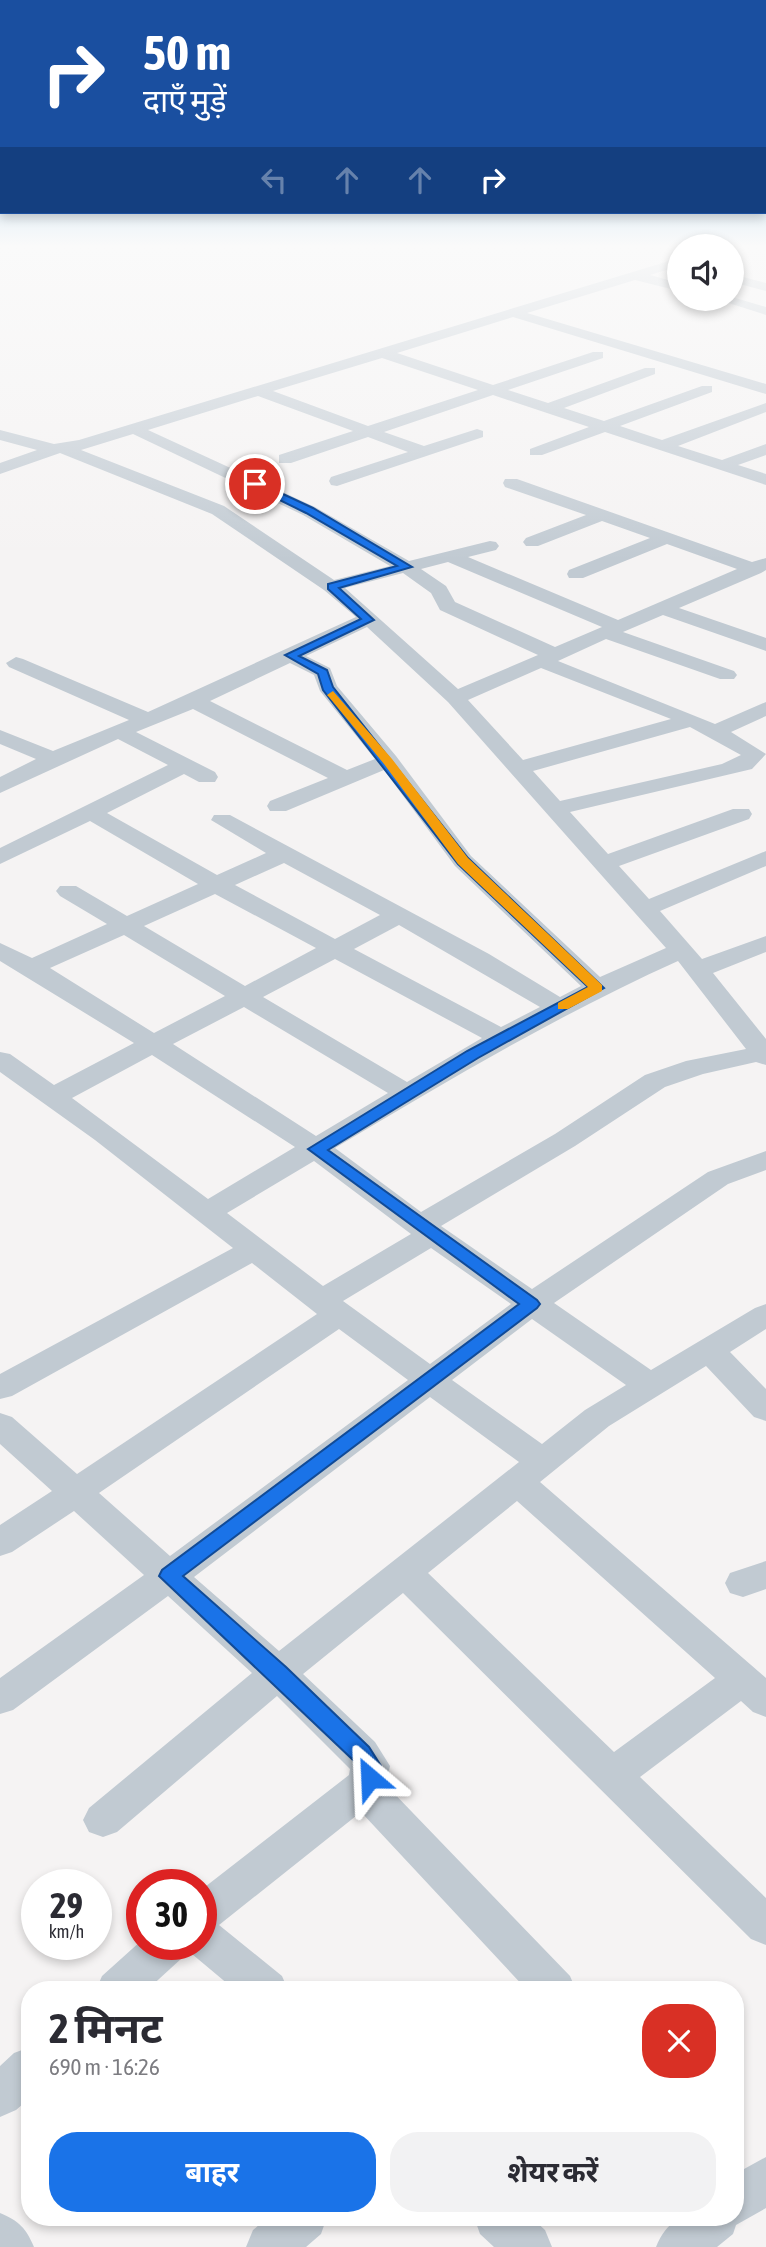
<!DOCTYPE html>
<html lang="hi">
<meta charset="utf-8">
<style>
:root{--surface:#fff;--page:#f2f2f3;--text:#2b2b33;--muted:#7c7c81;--accent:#1a73e8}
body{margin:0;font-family:"Asap Condensed","Noto Sans Devanagari",sans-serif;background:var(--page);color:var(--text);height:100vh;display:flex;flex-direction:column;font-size:26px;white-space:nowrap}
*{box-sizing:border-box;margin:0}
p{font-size:23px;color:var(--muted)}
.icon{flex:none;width:38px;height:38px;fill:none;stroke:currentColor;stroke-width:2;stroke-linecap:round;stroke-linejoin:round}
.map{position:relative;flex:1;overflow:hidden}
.sheet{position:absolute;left:21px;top:1981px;width:723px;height:245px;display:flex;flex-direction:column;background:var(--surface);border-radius:28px;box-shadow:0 4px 10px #0003}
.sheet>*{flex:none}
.top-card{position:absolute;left:0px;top:0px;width:766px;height:214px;box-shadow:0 4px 10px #0003;background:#1a4fa0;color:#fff;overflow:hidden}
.tools{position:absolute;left:667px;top:234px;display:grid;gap:14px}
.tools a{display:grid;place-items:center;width:77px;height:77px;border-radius:50%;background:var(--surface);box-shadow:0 4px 10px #0003;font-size:35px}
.speed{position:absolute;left:21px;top:1869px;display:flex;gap:14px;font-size:35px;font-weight:700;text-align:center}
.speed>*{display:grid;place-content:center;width:91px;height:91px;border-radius:50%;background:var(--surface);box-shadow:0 4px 10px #0003;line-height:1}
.speed small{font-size:18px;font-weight:400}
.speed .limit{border:10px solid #d22;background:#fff;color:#111}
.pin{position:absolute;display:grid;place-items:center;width:60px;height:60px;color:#fff;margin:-30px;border:4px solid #fff;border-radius:50%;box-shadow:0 2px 7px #0007}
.me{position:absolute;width:77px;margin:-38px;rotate:334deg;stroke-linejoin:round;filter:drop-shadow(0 0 5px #0008)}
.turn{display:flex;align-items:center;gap:24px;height:147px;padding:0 28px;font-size:32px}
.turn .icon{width:91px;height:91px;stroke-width:2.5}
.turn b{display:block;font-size:49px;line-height:60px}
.lanes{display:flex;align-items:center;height:66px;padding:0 28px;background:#0003;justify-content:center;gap:35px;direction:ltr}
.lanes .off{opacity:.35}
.round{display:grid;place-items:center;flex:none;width:74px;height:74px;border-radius:28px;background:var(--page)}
.headline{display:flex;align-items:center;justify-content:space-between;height:119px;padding:0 28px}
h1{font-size:42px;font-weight:700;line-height:52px}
.action{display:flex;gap:14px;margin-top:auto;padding:14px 28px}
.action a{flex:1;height:80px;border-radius:28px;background:var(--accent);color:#fff;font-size:28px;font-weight:700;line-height:80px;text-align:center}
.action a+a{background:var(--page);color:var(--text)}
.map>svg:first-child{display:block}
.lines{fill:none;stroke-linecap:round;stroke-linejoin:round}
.street{fill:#c1cad2;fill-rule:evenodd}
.route{fill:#1a73e8;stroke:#114b97;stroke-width:2}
.slow{fill:#f59e0b}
</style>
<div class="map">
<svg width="766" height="2247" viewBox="0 0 766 2247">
<rect width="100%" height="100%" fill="#f5f3f3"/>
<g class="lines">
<path class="street" d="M724,245H741L732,250V247Z
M679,258V266L650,275L679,283V291L635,280L527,313L766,384V394L513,317L397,353L493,385L593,352H603V358L508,390L548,403L645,368H655V374L564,408L604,421L702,386H712V392L620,426L662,440L766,403V412L678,446L722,460L766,444V455L738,465L766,474V485L605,432L542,455H530V449L589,427L493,395L384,432L424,446L477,429L483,431V437L337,486L331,485L329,481L331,477L408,452L368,437L291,463H279V455L353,431L258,396L148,430L315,507L409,561L490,541L496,542L499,546L496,550L468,557L618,620L737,569L667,544L583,578H569L567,574L569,570L650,538L602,521L538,546H526L523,542L526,538L586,515L505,487L503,483L505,479H517L752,562L766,558V570L761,573L679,608L766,638V651L663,615L623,632L734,671L737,675L734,679H720L606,639L558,661L715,724L766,702V716L731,732L766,754L752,769L570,812L608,854L733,809H749L752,814L749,819L619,866L649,899L766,851V866L660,911L702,959L766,936V952L713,973L766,1039V1065L756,1062L703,1074L665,1087L575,1146L441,1226L532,1289L708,1172L766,1151V1170L728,1184L554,1303L651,1370L755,1308L766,1304V1329L730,1352L766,1389V1421L754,1417L706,1366L609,1426L540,1482L766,1678V1717L753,1712L741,1701L640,1777L766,1898V1945L751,1939L403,1593L303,1674L375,1742L390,1766L386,1785L570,1976L576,1990H527L361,1812L219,1925L282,1976L288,1990H235L186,1949L182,1958L147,1990H96L102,1976L142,1940V1944H201V1890L349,1775L350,1769L277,1696L117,1832L103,1837L89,1832L83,1820L89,1808L252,1673L168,1596L13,1710L0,1714V1678L144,1575L74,1511L12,1552L0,1556V1525L52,1491L0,1444V1413L12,1417L77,1474L317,1314L252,1263L12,1396L0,1399V1374L233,1248L95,1140L0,1072V1052L10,1054L54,1085L134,1043L0,961V943L32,958L107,924L60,896L56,891L60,886H76L127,916L198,884L90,821L0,864V848L168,765L118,739L0,793V777L36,759L0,744V730L53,751L129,720L9,667L6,663L16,657L23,659L148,712L356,617L324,590L212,514L60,453L0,474V463L37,450L0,440V430L54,444L79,440ZM382,358L478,390L368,426L273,391ZM133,434L303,515L390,566L334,580L224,506L81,450ZM448,562L602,627L555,647L455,602L446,586L421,569ZM403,573L431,593L440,610L538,655L458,689L345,588ZM367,627L448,702L666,948L600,977L471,856L396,756L337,686L330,668L306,656ZM290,663L314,675L320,691L375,759L347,770L210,701ZM541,668L671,719L523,760L468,700ZM193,709L328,778L270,801L267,806L270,811H286L384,770L455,866L581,986L560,997L489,954L230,815H214L211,820L266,853L217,875L107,813L184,774L199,782H215L218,777L215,772L136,732ZM690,727L741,755L722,764L560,801L533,771ZM284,863L380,915L335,939L235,885ZM215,894L316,948L245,986L144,926ZM399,925L540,1007L501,1027L354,949ZM124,935L225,996L154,1033L50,968ZM335,959L482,1038L407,1082L263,997ZM678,961L746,1049L686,1061L645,1075L555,1134L421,1212L335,1148C447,1081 558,1015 678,961ZM244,1007L388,1093L316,1136L173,1044ZM152,1055L295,1147L208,1199L72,1098ZM314,1161L411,1234L323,1286L227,1213ZM431,1248L511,1304L430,1364L343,1301ZM532,1319L626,1385L585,1410L542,1444L452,1380ZM339,1329L408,1380L170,1556L99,1493ZM430,1397L519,1462L279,1651L194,1577ZM517,1501L715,1678L614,1752L428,1573Z
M732,274L766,283V291L732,282Z
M732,297L766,307V315L716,299Z
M766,1561V1589L743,1597L730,1593L725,1583L730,1573Z
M30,2047V2098L16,2110L0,2117V2066L14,2053Z
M766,2157V2208L736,2225L733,2234L717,2247H656C673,2206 697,2217 735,2217V2174Z
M0,2213C19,2221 26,2228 34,2247H0Z
M268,2217H327L321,2234L306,2247H246L253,2230Z
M474,2217H531L545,2230L552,2247H494L480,2234Z"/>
</g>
<linearGradient id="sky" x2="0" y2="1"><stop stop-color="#85c3ea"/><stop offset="0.44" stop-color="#fafafa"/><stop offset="1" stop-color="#fafafa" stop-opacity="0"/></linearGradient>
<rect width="766" height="560" fill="url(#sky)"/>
<path class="route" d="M255,481L313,508L412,567L339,588L374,620L299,656L327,670L333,687L468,858L604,988L478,1058L328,1150L537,1300L540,1304L537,1308L183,1576L286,1667L369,1747L381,1766L378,1785L370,1787L363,1785L359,1768L353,1760L159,1576L162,1570L519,1304L308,1149L467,1051L588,987L458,864L323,690L318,674L285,655L361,619L328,589V584L397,566L306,513L251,486Z"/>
<path class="slow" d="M333,691L392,759L468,858L602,985V991L568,1009H558V1003L588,987L458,864L384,764L329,697L327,695Z"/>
</svg>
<div class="tools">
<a><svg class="icon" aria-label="sound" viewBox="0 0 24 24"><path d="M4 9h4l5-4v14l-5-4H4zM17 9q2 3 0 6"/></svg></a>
</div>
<div class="speed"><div>29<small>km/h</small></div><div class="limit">30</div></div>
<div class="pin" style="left:255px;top:484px;background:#d93025"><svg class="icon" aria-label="arrive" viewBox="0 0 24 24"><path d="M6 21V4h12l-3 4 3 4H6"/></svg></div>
<svg class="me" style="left:370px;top:1778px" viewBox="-20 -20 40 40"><path d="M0-17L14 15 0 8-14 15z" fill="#1a73e8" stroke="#fff" stroke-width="4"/></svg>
<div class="top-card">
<div class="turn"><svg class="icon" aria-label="right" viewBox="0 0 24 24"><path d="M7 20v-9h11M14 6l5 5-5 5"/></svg><div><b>50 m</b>दाएँ मुड़ें</div></div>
<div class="lanes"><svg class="icon off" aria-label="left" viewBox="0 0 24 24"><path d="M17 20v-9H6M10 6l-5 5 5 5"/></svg><svg class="icon off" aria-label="ahead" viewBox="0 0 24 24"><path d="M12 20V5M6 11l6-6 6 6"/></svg><svg class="icon off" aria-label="ahead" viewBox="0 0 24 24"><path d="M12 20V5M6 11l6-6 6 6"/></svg><svg class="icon" aria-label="right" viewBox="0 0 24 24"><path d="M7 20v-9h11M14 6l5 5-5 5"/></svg></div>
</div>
<section class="sheet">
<div class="headline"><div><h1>2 मिनट</h1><p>690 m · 16:26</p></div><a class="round" style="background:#d93025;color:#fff"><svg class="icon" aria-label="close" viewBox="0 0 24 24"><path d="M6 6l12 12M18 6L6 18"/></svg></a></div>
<div class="action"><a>बाहर</a><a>शेयर करें</a></div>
</section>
</div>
